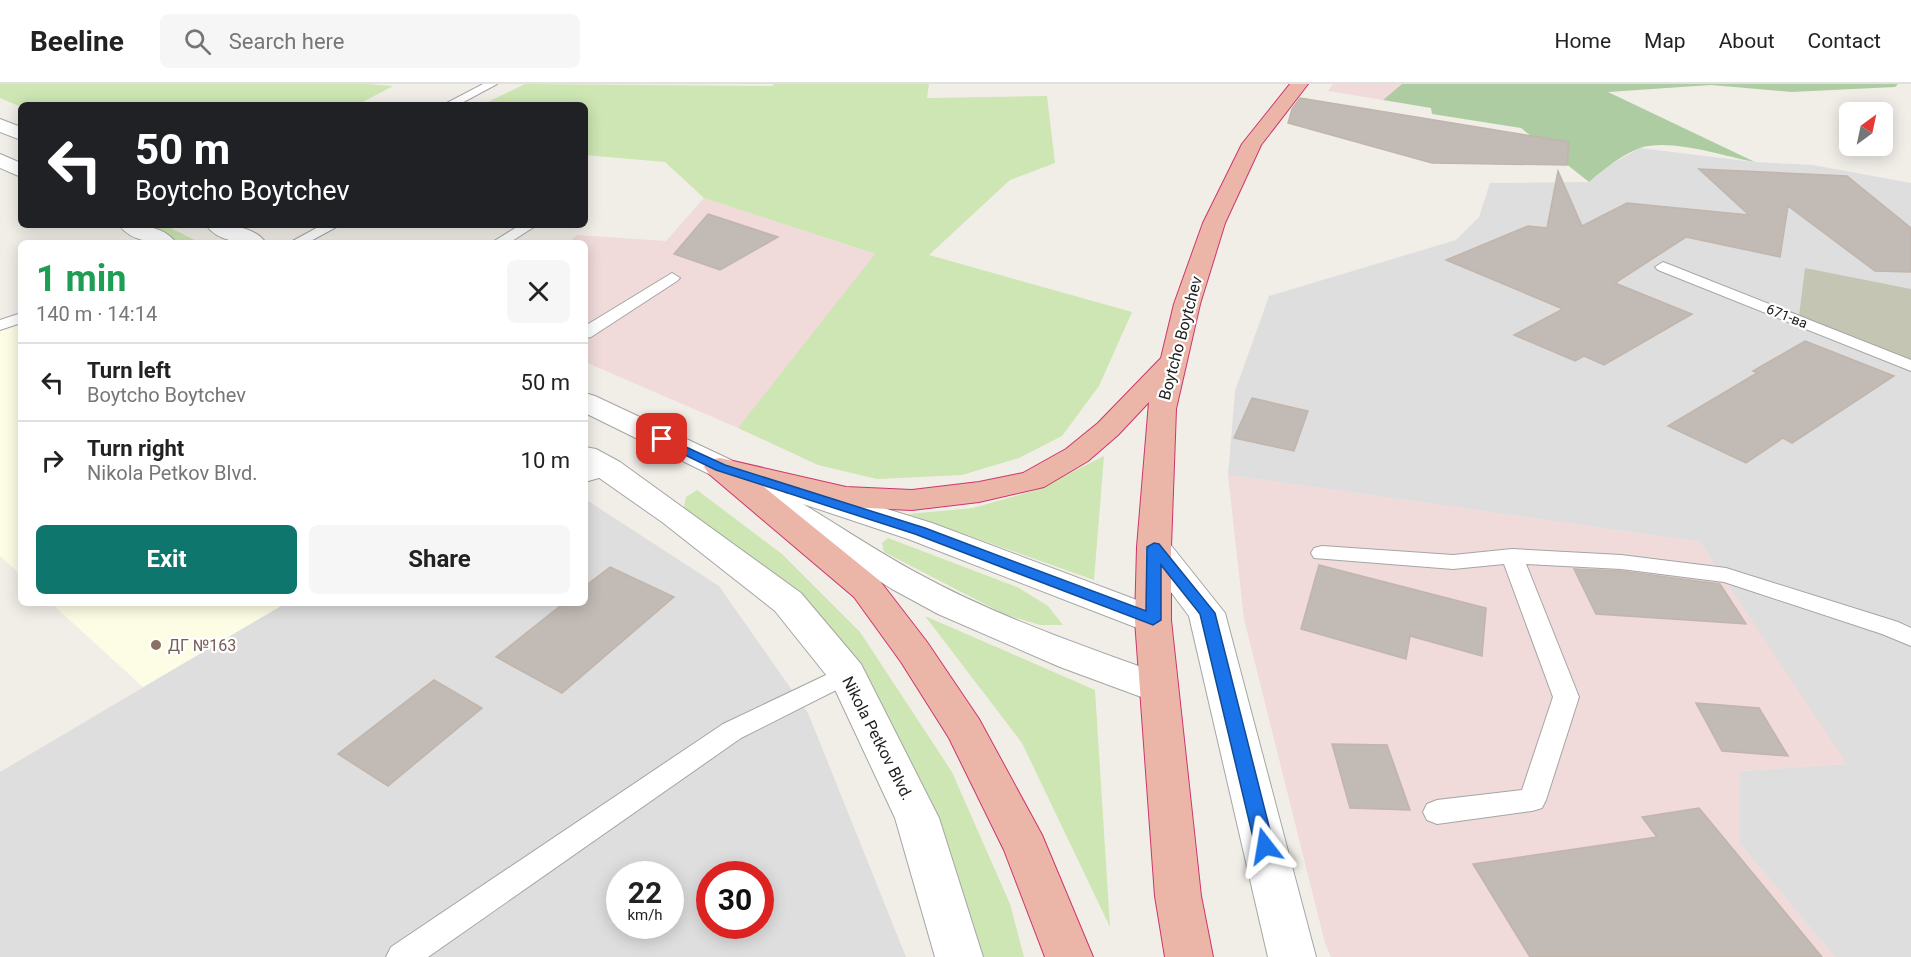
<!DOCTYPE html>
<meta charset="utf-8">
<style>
:root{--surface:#fff;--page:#f6f6f6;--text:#222;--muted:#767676;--line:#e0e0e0;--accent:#0f766e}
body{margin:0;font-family:Roboto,sans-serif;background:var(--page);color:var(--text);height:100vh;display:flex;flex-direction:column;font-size:22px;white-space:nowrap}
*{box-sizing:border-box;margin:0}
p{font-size:20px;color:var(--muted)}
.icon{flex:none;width:33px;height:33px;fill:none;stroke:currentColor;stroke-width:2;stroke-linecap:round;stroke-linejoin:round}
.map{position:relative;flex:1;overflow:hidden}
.details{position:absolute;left:18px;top:156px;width:570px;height:366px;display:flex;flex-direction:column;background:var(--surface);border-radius:9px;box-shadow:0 3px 15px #0003}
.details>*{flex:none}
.guide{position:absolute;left:18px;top:18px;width:570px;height:126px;border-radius:9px;box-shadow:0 3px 15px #0003;background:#202124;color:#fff;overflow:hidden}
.needle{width:39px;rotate:33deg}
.buttons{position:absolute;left:1839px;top:18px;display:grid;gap:12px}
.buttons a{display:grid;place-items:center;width:54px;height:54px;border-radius:9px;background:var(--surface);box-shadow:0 3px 15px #0003;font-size:30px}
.speed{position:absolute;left:606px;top:777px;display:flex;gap:12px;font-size:30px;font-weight:700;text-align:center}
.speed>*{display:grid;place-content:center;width:78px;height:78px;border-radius:50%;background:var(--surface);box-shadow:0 3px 15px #0003;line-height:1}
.speed small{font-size:15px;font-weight:400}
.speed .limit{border:9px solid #d22;background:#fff;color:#111}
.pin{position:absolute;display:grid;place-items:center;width:51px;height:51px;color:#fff;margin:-26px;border-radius:12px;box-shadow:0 3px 9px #0006}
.me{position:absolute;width:66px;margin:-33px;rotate:346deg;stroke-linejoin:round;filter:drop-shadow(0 0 4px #0008)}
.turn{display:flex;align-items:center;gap:21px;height:126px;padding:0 18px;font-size:27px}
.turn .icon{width:78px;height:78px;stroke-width:2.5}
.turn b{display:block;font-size:42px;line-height:51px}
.round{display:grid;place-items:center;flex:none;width:63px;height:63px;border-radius:9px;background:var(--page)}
.summary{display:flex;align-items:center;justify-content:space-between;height:102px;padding:0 18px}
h1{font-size:36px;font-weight:700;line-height:45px;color:#1e9e55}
.cta{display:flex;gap:12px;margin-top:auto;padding:12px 18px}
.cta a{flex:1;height:69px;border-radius:9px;background:var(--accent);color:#fff;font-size:24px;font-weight:700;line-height:69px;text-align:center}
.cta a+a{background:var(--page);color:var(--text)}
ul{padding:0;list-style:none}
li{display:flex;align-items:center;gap:18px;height:78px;padding:0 18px;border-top:2px solid var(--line)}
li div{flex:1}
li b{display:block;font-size:22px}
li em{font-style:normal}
header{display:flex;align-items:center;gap:36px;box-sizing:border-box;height:84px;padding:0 30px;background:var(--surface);border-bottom:2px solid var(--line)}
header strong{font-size:28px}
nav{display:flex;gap:33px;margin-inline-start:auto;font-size:21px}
.search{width:420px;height:54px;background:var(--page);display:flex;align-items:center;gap:15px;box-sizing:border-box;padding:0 21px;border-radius:9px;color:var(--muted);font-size:22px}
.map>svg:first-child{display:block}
.residential{fill:#dfdede;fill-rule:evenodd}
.commercial{fill:#f0dada}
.education{fill:#fdfde5}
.construction{fill:#c5c5b4}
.grass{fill:#cde6b3}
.forest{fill:#aecca1}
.building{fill:#c1bab5;stroke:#c1b5ac;stroke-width:1.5}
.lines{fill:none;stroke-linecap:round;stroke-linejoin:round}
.service-casing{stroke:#a5a5a5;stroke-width:2}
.minor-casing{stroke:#a5a5a5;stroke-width:2}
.tertiary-casing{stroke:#a5a5a5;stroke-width:2}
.trunk-casing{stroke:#ce366c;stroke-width:2}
.service{fill:#fff;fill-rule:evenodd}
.minor{fill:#fff;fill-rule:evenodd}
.tertiary{fill:#fff;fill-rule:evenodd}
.trunk{fill:#ebb5a8;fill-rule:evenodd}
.route{fill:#1a73e8;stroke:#114b97;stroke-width:1.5}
.education-dot{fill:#8d6e63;stroke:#fff;stroke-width:2}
.labels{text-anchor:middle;stroke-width:4.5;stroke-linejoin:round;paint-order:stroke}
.far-street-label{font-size:14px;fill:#212121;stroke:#fff}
.street-label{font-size:16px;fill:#212121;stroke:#fff}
.education-label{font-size:16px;fill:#785e54;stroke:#fff;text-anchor:start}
</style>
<header>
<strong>Beeline</strong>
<div class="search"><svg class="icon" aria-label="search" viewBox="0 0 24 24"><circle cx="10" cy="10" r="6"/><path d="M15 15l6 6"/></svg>Search here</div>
<nav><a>Home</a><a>Map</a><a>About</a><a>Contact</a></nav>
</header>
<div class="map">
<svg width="1911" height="873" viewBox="0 0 1911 873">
<rect width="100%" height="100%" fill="#f1eee8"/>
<path class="residential" d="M1640,64L1754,78L1813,81L1911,99V873H1835L1740,760V687L1846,680L1700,458L1228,391L1235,307L1269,212L1456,156L1479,133L1490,99L1589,98L1608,82Z
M585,415L719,502L808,629L906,873H0V688L286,519H585ZM620,790H670V842H620ZM710,790H760V842H710Z"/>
<path class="commercial" d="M1333,0H1402L1383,16L1328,7Z
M704,114L883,173L738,344L585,278V159H568L577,151L666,157Z
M1228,391L1700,458L1847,680L1740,687V760L1835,873H1331L1325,859L1244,535Z"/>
<path class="education" d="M21,238V491L0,472V245Z
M51,519H286L143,603Z"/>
<path class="construction" d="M1805,184L1911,205V276L1799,232Z"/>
<path class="grass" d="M0,0H366L393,2L357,21L21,23L0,14Z
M525,0L772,2L774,0H929L927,14L1047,12L1055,79L1010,96L929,171L1132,228L1099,302L1062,352L1019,374L962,391L877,395L818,381L738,344L875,170L704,114L665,78L585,71V21H482Z
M135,141H164L201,159H170Z
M1104,372L1094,496L908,430L973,424L1036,406Z
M697,406L782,470L860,548L952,688L1010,820L1024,873H978L964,814L900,662L683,427L686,413Z
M888,454L1019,504L1048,522L1063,541H1040L1004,530L884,468L882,459Z
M925,532L1095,606L1110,843L1022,659Z"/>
<path class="forest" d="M1402,0H1898L1895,3L1791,8L1711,1L1608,8L1755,78C1722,72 1671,54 1640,64C1621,71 1604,85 1589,98L1521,44L1432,30L1431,24L1383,16Z"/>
<path class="building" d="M1300,14L1569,58L1567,81L1432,79L1288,39L1292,25Z
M1699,85L1847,92L1911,144V188L1875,187L1788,122L1780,173L1686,153L1615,199L1692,230L1604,281L1584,272L1575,277L1514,251L1563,225L1446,176L1528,142L1547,144L1558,87L1582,142L1627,119L1749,131Z
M708,130L778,153L720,186L674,170Z
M1805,257L1894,292L1792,359L1783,354L1746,379L1668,342L1757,289L1753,287Z
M1252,314L1308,327L1294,367L1234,354Z
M1319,481L1486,524L1482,572L1410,552L1406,575L1301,545Z
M610,483L674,513L562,609L496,573L564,519H585V502Z
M1574,485L1621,487L1720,500L1746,540L1596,530Z
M434,596L482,624L388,702L338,670Z
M1696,619L1759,624L1788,672L1722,667Z
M1332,660L1387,661L1410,726L1350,724Z
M1699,724L1822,873H1530L1473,780L1657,753L1642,733Z"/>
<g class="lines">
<defs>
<path id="service" d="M483,0H497L458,21H443Z
M322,141H340L307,159H289Z
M520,141H537L509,159H491Z
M1663,178L1911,276V287L1658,186L1655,183Z
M672,189L680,194L677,197L591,253L585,254V242Z
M21,229V239L0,246V236Z
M609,379L616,381L619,385L616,389L585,398V386Z
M1322,462L1453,471L1512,465L1621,471L1726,484L1898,538L1911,544V562L1882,550L1724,498L1621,485L1526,480L1579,613L1546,716L1542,724L1532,727L1437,740L1427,736L1423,728L1427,720L1437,716L1522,706L1553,613L1504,480L1453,485L1314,474L1311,469L1314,464Z
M847,581L856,584L859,590L856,596L741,654L428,873H386L391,863L723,640Z"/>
<path id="minor" d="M0,70L21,79V93L0,84Z
M119,141C138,141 164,141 176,159C157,159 132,159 119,141Z
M585,363L596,365L620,378L801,509L861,580L939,734L983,873H935L895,734L831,597L775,527L662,438L585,384Z
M1154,452L1166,455L1225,529L1316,873H1268L1189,532L1137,463L1142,455Z"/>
<path id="tertiary" d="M0,35L21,43V56L0,48Z
M206,141C226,141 254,141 266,159C247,159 219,160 206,141Z
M585,309L595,312L731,376L787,410L791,402L802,399L813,402L932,439L1166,527L1171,536L1166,545L1153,549L1140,545L908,455L803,420C841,443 878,468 917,489C997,533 1086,563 1172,594L1178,604L1172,614L1158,619L1144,614L1060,583L938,530L892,505L709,390L585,329Z"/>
<path id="trunk" d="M1290,0H1308L1261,61L1225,139L1200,220L1176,325L1171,463V536L1201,812L1213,873H1165L1155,812L1135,536L1137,463L1149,318L1118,351L1088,377L1044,403L979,418L912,426L846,423L764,403L880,497L927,558L979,635L1042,751L1093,873H1045L1004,766L949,654L901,578L854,513L709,390L704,383L709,376L720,374L846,403L912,406L979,398L1023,389L1066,365L1098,339L1161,274L1174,220L1203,139L1242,60Z"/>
</defs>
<use href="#service" class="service-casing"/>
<use href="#minor" class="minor-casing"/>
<use href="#tertiary" class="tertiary-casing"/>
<use href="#trunk" class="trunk-casing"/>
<use href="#service" class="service"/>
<use href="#minor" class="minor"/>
<use href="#tertiary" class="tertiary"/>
<use href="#trunk" class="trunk"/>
</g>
<path class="route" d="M662,352L725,381L925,444L1146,527L1147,463L1154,459L1159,460L1215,529L1274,762L1271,767L1265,769L1258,767L1255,762L1200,530L1161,481V536L1153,541L915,450L716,386L658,358L656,355Z"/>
<circle class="education-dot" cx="156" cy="561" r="6"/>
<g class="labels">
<g class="far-street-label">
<text transform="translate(1787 232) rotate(22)" y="5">671-ва</text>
</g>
<g class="street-label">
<text transform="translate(1180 254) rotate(-75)" y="6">Boytcho Boytchev</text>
<text transform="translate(878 654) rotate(63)" y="6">Nikola Petkov Blvd.</text>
</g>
<g class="education-label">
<text x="168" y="567">ДГ №163</text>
</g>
</g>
</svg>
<div class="buttons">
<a><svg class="needle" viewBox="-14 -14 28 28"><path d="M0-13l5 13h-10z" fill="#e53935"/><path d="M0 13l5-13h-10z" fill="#767676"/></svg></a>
</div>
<div class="speed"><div>22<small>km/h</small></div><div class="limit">30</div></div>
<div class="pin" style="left:662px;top:355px;background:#d93025"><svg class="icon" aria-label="arrive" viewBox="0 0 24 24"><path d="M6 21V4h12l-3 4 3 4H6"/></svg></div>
<svg class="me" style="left:1265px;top:762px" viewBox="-20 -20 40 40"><path d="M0-17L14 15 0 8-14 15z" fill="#1a73e8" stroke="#fff" stroke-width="4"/></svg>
<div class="guide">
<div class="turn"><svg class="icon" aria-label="left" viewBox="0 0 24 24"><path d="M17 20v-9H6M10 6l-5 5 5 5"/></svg><div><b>50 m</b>Boytcho Boytchev</div></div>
</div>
<section class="details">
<div class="summary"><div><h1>1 min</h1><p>140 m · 14:14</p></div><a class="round"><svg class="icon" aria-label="close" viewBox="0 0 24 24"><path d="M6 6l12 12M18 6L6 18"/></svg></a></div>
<ul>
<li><svg class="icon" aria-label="left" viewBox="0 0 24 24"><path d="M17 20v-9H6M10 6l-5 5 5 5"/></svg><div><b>Turn left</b><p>Boytcho Boytchev</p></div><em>50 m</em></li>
<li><svg class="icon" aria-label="right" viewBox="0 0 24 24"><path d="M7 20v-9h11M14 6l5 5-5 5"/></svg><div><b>Turn right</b><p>Nikola Petkov Blvd.</p></div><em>10 m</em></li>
</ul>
<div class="cta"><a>Exit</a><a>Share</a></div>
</section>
</div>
